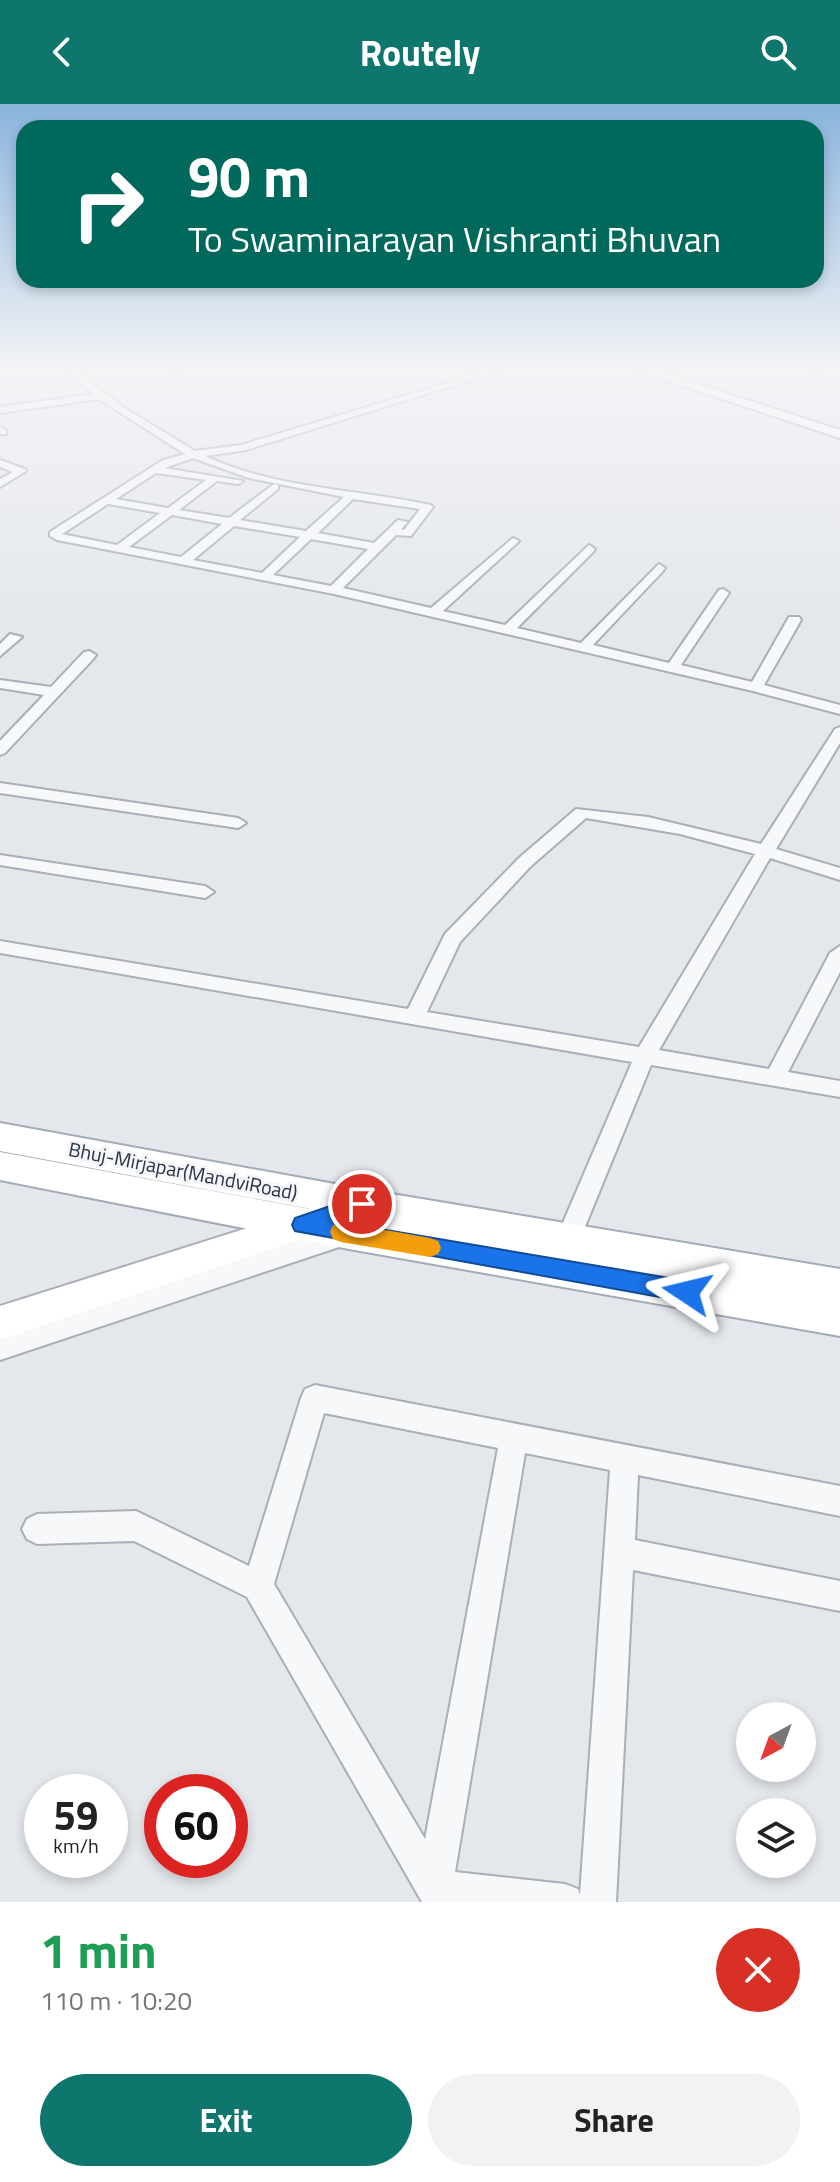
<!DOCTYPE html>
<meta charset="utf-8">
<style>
:root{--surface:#fff;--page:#f2f2f2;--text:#222;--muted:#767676;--accent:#0f766e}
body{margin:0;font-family:"Titillium Web",sans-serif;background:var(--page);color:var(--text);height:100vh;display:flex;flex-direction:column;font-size:30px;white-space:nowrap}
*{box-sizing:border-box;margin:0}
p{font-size:26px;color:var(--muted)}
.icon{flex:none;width:44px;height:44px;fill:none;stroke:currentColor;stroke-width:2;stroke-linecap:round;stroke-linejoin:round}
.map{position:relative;height:1798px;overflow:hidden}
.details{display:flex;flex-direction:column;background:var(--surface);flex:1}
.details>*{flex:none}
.top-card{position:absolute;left:16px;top:16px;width:808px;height:168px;border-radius:24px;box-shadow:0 4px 12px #0003;background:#00695c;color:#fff;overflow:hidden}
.needle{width:52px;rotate:221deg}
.buttons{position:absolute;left:736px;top:1598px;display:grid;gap:16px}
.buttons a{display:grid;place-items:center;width:80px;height:80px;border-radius:50%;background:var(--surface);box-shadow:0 4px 12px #0003;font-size:40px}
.speed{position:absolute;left:24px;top:1670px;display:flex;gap:16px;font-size:40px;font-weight:700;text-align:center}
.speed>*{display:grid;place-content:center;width:104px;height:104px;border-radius:50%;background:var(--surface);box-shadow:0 4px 12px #0003;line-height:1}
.speed small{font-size:20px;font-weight:400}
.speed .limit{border:12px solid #d22;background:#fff;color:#111}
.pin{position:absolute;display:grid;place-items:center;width:68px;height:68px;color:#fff;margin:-34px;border:4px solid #fff;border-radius:50%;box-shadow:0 2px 8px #0007}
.me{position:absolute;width:88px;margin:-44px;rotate:280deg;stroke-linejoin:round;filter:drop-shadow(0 0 6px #0008)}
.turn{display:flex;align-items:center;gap:28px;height:168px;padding:0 40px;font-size:36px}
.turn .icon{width:104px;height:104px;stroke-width:2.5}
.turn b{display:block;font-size:56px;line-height:68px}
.round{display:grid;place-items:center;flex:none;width:84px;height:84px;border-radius:42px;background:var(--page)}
.head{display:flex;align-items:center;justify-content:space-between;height:136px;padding:0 40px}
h1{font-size:48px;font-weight:700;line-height:60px;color:#1e9e55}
.action{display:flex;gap:16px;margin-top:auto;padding:16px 40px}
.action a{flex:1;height:92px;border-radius:48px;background:var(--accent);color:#fff;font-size:32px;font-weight:700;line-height:92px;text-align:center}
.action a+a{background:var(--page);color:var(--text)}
header{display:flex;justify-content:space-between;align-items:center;height:104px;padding:0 40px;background:var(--accent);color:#fff;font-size:36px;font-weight:700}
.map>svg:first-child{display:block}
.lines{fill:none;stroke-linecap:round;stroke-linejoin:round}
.minor-casing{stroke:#a9aeb7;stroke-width:4}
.secondary-casing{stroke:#a9aeb7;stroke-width:4}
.primary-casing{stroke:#a3abb8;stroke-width:4}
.minor{fill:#f7f8fa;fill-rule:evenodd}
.secondary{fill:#fff;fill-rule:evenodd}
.primary{fill:#fff;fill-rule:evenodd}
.route{fill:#1a73e8;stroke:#114b97;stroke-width:2}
.slow{fill:#f59e0b}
.labels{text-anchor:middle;stroke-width:6;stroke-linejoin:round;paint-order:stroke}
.street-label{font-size:20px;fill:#2b3445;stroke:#f4f6f9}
</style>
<header><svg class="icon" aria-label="back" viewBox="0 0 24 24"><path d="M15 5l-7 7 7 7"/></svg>Routely<svg class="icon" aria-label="search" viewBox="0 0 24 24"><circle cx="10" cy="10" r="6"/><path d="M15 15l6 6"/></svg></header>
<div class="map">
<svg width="840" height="1798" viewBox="0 0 840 1798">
<rect width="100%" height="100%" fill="#e4e7ec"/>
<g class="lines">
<defs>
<path id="minor" d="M65,266H74L126,305L195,347L241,341L490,266H503L246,346L205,352C275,385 357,385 431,401L433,403L411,432L396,431L343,484L431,504L513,434L519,437L517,439L443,507L505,521L589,441L595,445L593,448L517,524L581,539L659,460L665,464L663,467L593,541L669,559L719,486L723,485L729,489L681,561L752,578L789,513H799L801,516L764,581L840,601V610L753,587L334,490L57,436L50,432V428L163,356L185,350L99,295L0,309V303L93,290ZM193,354L249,374L344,393L306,427L240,416L278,385V381L274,380L229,414L179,406L217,377L238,380L243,377L164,364ZM156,369L206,376L168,404L116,395ZM353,395L420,405L404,426L401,425L408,418L398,416L374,439L318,429ZM108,400L160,409L117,441L62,430ZM172,411L222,420L181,453L129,443ZM234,422L300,433L262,469L193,456ZM311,435L368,445L331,482L273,471Z
M169,266H182L165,273L161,270Z
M812,266H821V267L817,270Z
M0,323L6,326V330H0Z
M0,356L25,365L26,367L0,383V375L13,368L0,363Z
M10,530L22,533L0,552V540Z
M89,547L96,551L94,554L5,649L0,651V637L44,591L0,584V576L51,583L84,548Z
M840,623V639L776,745L840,764V776L770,754L659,946L769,965L830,849L840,842V868L788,968L840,977V993L651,961L580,1135L577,1142L568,1146L559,1142L556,1135L632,958L0,849V837L408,905L445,830L519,754L576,705L648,713L761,740L835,625ZM586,714L680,730L755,750L639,943L427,908L460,838L531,762Z
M0,679L238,714L246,719L238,724L0,689Z
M0,751L205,782L214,788L205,794L0,761Z
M345,1120L354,1124L357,1131L354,1138L0,1256V1232Z
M315,1281L840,1382V1412L638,1371L635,1436L840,1477V1507L633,1466L616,1798H422L247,1493L134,1437L37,1440L27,1435L22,1425L27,1415L37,1410L136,1407L249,1462L301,1294L305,1285ZM324,1309L498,1344L425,1735L274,1480ZM525,1349L610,1366L580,1791L578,1785L565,1780L455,1768Z"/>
<path id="secondary" d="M635,266H654L840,326V334Z
M311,1104L323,1108L328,1118L323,1128L0,1236V1202Z"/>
<path id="primary" d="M0,1019L362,1085L840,1165V1232L349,1145L0,1076V1048L419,1125L0,1047Z"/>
</defs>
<use href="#minor" class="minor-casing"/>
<use href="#secondary" class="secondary-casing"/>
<use href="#primary" class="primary-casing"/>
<use href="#minor" class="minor"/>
<use href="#secondary" class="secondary"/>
<use href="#primary" class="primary"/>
</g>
<linearGradient id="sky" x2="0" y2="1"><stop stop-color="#8bb4dd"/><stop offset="0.51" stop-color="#f3f4f6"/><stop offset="1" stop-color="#f3f4f6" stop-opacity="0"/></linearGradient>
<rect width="840" height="518" fill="url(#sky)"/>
<path class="route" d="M362,1091L370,1094L373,1100L370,1107L339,1118L687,1177L695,1180L698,1188L695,1195L687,1198L295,1127L292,1121L295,1114Z"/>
<path class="slow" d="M341,1118L430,1134L438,1137L441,1144L438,1150L430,1153L341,1138L333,1135L330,1128L333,1121Z"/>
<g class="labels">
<g class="street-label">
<text transform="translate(183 1067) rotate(11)" y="7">Bhuj-Mirjapar(MandviRoad)</text>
</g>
</g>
</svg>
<div class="buttons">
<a><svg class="needle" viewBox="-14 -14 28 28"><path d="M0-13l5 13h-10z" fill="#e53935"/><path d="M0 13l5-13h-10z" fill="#767676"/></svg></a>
<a><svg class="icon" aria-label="layers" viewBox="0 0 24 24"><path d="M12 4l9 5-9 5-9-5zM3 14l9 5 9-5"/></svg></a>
</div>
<div class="speed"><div>59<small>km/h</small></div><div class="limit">60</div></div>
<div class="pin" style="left:362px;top:1100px;background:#d93025"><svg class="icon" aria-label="arrive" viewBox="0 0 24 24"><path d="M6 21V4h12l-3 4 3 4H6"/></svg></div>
<svg class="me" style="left:687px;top:1188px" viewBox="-20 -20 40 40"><path d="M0-17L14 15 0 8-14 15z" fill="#1a73e8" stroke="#fff" stroke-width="4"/></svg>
<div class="top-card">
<div class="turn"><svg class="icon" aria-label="right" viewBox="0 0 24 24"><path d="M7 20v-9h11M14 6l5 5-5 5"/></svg><div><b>90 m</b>To Swaminarayan Vishranti Bhuvan</div></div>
</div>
</div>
<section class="details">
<div class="head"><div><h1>1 min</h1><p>110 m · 10:20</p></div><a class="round" style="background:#d93025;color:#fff"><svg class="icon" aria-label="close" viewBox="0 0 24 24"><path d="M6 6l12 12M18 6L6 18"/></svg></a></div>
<div class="action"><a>Exit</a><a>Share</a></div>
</section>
